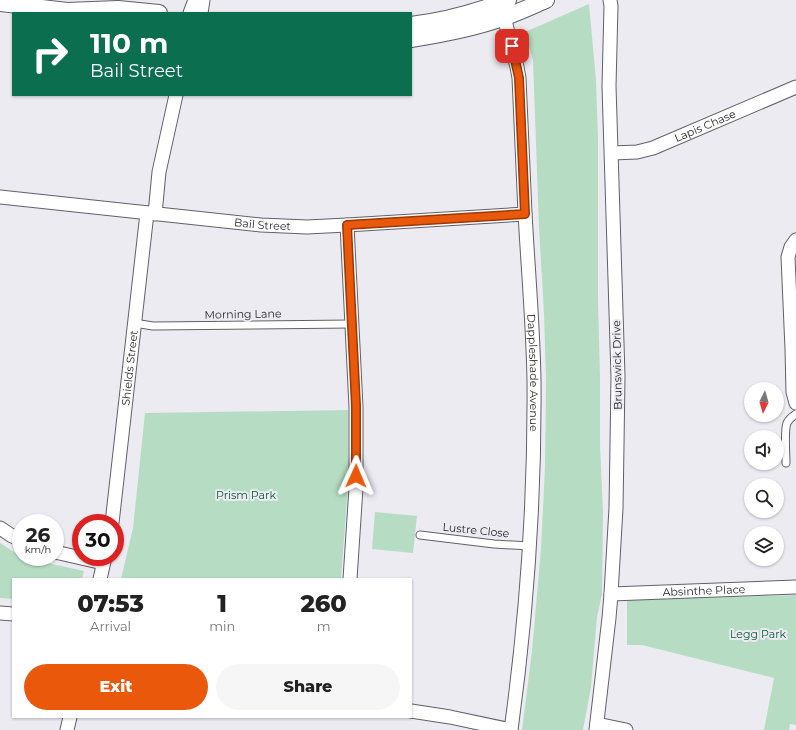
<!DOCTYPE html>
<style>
:root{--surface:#fff;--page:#f6f6f6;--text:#222;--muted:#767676;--accent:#ea580c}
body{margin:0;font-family:Montserrat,sans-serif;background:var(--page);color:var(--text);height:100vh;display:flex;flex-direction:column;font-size:15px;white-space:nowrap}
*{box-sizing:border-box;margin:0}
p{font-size:13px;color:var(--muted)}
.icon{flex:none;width:22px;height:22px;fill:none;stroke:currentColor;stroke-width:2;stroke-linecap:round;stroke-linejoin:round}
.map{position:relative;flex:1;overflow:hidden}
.drawer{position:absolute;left:12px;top:578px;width:400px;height:140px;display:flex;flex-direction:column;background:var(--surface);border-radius:0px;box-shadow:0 1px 3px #0004}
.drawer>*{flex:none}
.hud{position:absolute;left:12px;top:12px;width:400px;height:84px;border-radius:0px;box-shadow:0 1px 3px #0004;background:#0b6e4f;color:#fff;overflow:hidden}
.needle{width:26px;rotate:185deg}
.controls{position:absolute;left:744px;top:382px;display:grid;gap:8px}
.controls a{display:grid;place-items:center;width:40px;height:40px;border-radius:50%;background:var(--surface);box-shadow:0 1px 3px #0004;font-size:20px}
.speed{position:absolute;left:12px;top:514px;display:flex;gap:8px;font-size:20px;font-weight:700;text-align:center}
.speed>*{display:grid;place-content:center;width:52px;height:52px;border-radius:50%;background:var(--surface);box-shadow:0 1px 3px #0004;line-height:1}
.speed small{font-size:10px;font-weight:400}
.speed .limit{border:6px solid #d22;background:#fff;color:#111}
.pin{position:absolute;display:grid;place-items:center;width:34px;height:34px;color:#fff;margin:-17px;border-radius:8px;box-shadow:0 2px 6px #0006}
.me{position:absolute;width:44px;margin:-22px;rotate:1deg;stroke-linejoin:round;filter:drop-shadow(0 0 3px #0008)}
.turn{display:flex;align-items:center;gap:14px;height:84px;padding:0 12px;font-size:18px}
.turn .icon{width:52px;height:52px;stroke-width:2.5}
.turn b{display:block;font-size:28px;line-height:34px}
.eta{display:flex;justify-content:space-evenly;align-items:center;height:68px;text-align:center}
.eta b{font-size:24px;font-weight:800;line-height:28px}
.button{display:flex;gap:8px;margin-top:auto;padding:8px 12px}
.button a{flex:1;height:46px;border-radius:24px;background:var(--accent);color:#fff;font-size:16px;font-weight:800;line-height:46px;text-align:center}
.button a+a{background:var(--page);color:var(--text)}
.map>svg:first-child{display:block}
.green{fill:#b6ddc3}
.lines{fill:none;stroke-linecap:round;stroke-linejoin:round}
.service-casing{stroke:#626067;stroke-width:9}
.minor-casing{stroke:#626067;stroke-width:15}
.tertiary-casing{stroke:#626067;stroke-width:18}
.service{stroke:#fff;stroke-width:7}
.minor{stroke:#fff;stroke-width:13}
.tertiary{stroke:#fff;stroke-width:16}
.route-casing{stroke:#983908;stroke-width:10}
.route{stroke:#ea580c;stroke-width:7}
.labels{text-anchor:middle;stroke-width:4;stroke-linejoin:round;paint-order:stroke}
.street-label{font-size:11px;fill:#262628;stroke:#edebf2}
.park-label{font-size:11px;fill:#075934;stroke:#edebf2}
</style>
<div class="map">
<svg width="796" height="730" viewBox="0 0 796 730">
<rect width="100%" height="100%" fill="#edebf2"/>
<path class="green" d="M589,4L596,80L598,138V302L600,376V444L603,513L602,594L597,617L591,687L583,730H522L532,651L541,549L545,467L546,381L544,313L539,228L533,60L525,32Z
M348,410V487L341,579H121L133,528L145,413Z
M375,512L417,516L413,553L372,549Z
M0,543L14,552L21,555V557H26L34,560L84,571L82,579H13V599L0,598Z
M796,595V725L790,724L789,730H764L774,678L642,645H627V600Z"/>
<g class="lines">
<defs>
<path id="service" d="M134,323L153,326L352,324
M786,463C786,454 784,431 787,423C789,419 793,416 796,414
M420,535L494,544L530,546"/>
<g id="minor">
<path d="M190,13L195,0"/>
<path d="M201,13L203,0"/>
<path id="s1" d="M504,17L517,67L519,78C521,123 523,168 525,213C528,269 533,324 534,380C535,497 527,614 511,730"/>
<path id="s2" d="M612,153L637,152L653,148L796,87"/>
<path id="s3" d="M0,197L261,225L307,227L347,225L525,214"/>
<path d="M155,214L159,172L176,95"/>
<path d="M347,225L356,407V488L350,579"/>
<path d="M796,240L791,247L788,257L792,349L793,392L796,403"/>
<path id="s4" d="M112,523L147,213"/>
<path d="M0,528L12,536L21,540"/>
<path d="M55,552L103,563"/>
<path d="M100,579L105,557"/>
<path id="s5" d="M611,594L796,587"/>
<path d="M0,613L13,614"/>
<path d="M411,711L450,717L511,730"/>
<path d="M597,724L626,730"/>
<path d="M67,730L70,717"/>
<path d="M596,730L609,618L611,594L616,508L617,445L618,376L609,86L611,6L610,0"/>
</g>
<path id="tertiary" d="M0,3L67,11L75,13
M67,11L118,9L159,13
M411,25C444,21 477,12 508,0
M411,39C443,34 475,28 505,17C519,12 532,6 546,0"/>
</defs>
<use href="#service" class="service-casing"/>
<use href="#minor" class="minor-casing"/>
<use href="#tertiary" class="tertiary-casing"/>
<use href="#service" class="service"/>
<use href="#minor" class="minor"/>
<use href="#tertiary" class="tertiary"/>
</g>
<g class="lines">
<defs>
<path id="route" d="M356,476V406L347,225L525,214L519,78L512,46"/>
</defs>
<use href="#route" class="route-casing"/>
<use href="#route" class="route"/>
</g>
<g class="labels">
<g class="street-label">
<text dy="4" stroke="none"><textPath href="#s2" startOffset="98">Lapis Chase</textPath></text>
<text dy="4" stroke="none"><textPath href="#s3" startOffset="264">Bail Street</textPath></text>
<text transform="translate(243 314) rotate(-1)" y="4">Morning Lane</text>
<text transform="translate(617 365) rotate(-91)" y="4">Brunswick Drive</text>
<text dy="4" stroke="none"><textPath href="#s4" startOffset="156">Shields Street</textPath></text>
<text dy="4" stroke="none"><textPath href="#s1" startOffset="358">Dappleshade Avenue</textPath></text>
<text transform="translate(476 530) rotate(6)" y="4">Lustre Close</text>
<text dy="4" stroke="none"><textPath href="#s5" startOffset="93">Absinthe Place</textPath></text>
</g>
<g class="park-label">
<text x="246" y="499">Prism Park</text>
<text x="758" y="638">Legg Park</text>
</g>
</g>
</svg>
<div class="controls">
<a><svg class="needle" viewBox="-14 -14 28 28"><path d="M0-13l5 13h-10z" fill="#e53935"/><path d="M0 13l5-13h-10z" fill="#767676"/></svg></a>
<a><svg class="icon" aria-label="sound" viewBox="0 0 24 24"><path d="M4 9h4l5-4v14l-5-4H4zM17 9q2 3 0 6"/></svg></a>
<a><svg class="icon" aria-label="search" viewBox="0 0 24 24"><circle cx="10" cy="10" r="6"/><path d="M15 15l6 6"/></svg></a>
<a><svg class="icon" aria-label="layers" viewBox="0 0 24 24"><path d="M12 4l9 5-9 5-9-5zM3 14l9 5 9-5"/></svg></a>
</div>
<div class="speed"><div>26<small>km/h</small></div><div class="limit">30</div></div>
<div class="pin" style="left:512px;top:46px;background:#d93025"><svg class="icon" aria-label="arrive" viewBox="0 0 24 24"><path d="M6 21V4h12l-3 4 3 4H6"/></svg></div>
<svg class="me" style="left:356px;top:476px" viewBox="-20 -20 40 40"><path d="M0-17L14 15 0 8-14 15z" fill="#ea580c" stroke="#fff" stroke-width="4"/></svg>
<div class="hud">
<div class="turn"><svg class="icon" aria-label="right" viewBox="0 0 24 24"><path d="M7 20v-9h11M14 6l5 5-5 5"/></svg><div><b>110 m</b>Bail Street</div></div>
</div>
<section class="drawer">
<div class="eta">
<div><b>07:53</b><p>Arrival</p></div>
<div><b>1</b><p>min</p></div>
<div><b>260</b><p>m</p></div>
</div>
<div class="button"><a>Exit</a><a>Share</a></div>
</section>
</div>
